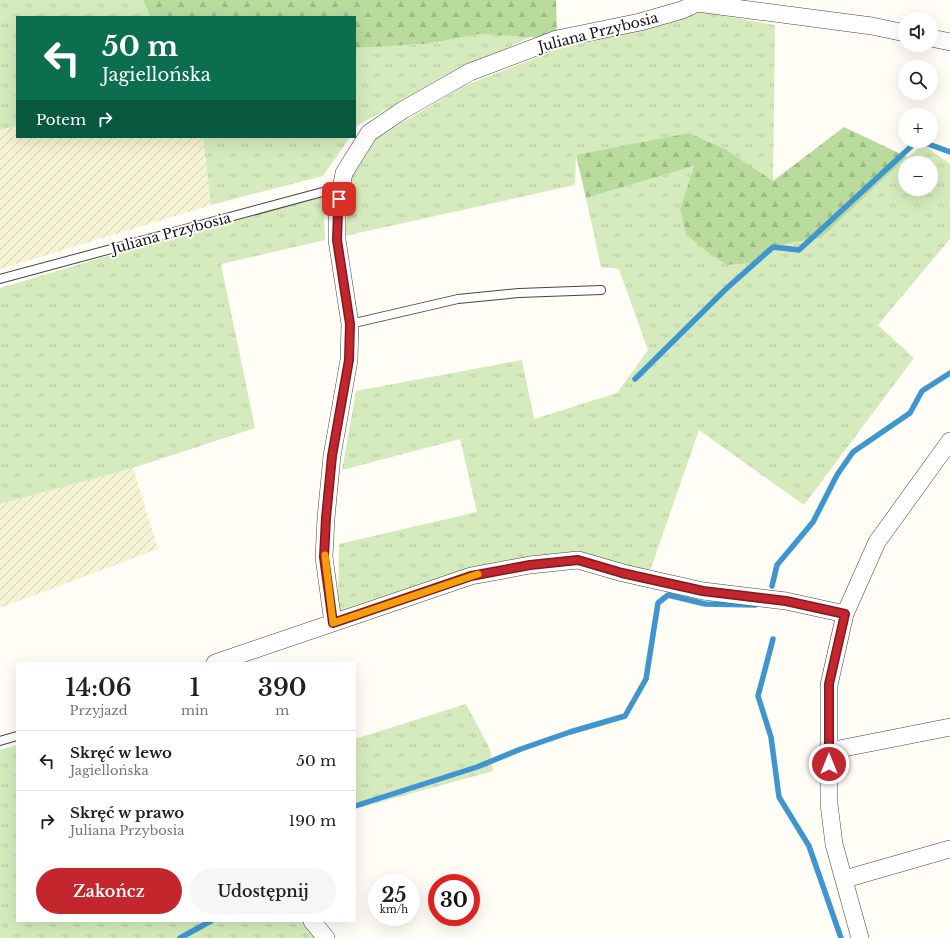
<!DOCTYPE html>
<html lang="pl">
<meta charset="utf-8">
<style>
:root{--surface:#fff;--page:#f6f6f6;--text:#202124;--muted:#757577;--line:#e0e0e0;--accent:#c4262e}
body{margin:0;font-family:"Libre Baskerville",serif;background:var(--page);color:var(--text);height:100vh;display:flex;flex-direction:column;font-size:15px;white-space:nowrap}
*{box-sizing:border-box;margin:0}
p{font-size:13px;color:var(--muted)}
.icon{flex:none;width:22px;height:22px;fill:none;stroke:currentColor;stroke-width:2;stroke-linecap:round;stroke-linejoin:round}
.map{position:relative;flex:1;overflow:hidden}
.details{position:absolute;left:16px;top:662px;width:340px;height:260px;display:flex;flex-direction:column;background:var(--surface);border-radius:0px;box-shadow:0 4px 16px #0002}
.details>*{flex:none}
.banner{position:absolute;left:16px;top:16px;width:340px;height:122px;border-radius:0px;box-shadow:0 4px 16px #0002;background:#0b6e4f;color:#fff;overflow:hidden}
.tools{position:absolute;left:898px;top:12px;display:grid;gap:8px}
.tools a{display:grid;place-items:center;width:40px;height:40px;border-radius:50%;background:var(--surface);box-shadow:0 4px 16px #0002;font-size:20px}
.speed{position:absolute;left:368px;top:874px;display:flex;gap:8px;font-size:20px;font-weight:700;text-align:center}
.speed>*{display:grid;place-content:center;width:52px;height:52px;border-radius:50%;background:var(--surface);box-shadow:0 4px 16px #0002;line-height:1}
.speed small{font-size:10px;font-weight:400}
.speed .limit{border:6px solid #d22;background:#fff;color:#111}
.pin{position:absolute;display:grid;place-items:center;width:34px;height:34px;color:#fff;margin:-17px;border-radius:8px;box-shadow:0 2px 6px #0006}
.me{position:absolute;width:44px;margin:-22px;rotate:0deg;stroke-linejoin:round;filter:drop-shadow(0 0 3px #0008)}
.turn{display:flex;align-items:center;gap:14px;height:84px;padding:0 20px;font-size:18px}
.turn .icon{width:52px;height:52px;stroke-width:2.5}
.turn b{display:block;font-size:28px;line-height:34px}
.then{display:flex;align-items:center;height:38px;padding:0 20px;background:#0003;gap:8px;font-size:15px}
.eta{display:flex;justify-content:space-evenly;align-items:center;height:68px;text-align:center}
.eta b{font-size:24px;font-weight:600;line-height:28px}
.action{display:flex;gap:8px;margin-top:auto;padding:8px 20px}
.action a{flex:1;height:46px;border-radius:24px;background:var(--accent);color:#fff;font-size:16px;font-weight:600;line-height:46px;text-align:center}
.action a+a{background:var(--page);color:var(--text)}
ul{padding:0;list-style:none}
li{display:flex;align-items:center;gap:12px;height:60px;padding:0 20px;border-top:1px solid var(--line)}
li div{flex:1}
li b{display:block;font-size:15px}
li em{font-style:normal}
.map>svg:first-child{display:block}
.farmland{fill:url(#farmland-furrows)}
.grass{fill:url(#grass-tufts);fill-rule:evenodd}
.forest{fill:url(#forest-firs)}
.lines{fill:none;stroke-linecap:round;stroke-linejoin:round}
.stream{stroke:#3f96cf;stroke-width:5.5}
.service-casing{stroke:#444;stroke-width:10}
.minor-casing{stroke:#444;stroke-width:18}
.service{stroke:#fff;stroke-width:8}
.minor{stroke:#fff;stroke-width:17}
.route-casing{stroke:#7f191e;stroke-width:10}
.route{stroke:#c4262e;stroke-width:7}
.slow{stroke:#f59e0b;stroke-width:7}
.labels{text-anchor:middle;stroke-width:4;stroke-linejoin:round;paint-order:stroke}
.street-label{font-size:14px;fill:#111;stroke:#fff}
</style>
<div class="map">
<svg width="950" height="938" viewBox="0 0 950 938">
<defs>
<pattern id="farmland-furrows" width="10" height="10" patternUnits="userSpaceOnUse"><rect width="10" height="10" fill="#f6f3d4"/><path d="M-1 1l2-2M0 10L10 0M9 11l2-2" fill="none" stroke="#d2cfb5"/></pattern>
<pattern id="grass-tufts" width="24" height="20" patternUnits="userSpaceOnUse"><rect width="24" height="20" fill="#d5ebbd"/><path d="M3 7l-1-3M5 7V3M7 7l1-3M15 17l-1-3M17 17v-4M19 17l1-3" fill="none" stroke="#b6c8a1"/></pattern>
<pattern id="forest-firs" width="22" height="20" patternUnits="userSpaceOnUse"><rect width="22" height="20" fill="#b9dc9c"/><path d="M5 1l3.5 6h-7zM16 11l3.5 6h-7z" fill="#9ebc85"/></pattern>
</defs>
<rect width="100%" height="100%" fill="#fffdf5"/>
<path class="farmland" d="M17,126V137H203L211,205L0,269V130Z
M133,468L158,549L0,608V504Z"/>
<path class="grass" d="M0,0H144L151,17H17V126L0,130Z
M703,12L775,25L773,181L727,150L576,155L575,185L345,236L349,189L354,170L376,138L464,86L561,48Z
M480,34L530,37L418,92L358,125L355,129V48L426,44Z
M203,137H350L323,176L211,205Z
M924,145L950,164V239L878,325L914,358L804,505L699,430L650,571L575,553L469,568L338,615L339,544L477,512L460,439L342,470L356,391L522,360L534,419L617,393L648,350L619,269L601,267L586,198L694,166L680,209L687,234L707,252L727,265L756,263L785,244L821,238L907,157ZM905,163H931V189H905Z
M323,192L325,240L221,264L255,428L133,468L0,504V288Z
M466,704L490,749L493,771L355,809V739Z
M17,745V921H304L317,938H0V750Z"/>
<path class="forest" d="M143,0H556L557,39L480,34L426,44L355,48V17H151Z
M844,127L907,157L821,238L785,244L756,263L727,265L707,252L686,234L680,209L694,166L586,198L576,155L689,133L727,150L773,181Z"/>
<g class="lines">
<path class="stream" d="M920,141L950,152
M635,379L727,288L773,247L799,250L917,141
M772,586L777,565L813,522L837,475L853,452L910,413L922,391L950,373
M773,639L758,696L771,737L779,797L809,846L841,938
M355,806L477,767L521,749L570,732L625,716L646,679L658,603L668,595L705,604L755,605
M180,938L211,921"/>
<defs>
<path id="service" d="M0,279L341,187
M350,324L458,299L519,293L601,290
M0,741L17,736"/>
<path id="minor" d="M931,38L950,42
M333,623L324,557L326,518L332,456L349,360L350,324L337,240V211L344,173L369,133L403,110L470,72L557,39L640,22L682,10L697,3L872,26L905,33
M215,663L471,576L530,565L578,560L623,573L703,591L786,601L845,614
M829,751L950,727
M845,879L950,849
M312,921L326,938
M860,938L834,844L829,804V685L845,614L877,542L950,441"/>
</defs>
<use href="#service" class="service-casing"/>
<use href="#minor" class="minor-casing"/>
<use href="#service" class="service"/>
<use href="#minor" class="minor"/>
</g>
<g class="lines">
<defs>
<path id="route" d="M339,199L338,211L337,240L350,324L349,360L332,456L326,518L324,557L333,623L471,576L530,565L578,560L622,573L703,591L786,601L845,614L829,684V764"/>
</defs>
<use href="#route" class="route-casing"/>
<use href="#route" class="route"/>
<path class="slow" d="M325,555L333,623L478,574"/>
</g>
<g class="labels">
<g class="street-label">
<text transform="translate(598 32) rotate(-14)" y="5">Juliana Przybosia</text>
<text transform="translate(171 233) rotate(-15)" y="5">Juliana Przybosia</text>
</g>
</g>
</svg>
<div class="tools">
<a><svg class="icon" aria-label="sound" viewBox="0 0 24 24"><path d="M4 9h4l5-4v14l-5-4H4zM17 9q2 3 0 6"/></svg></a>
<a><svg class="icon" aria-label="search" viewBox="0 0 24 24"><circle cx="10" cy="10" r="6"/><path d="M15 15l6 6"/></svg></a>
<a>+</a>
<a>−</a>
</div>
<div class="speed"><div>25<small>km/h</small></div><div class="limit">30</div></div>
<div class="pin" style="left:339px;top:199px;background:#d93025"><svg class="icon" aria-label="arrive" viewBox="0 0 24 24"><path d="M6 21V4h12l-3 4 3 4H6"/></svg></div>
<svg class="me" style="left:829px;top:764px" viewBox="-20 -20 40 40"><circle r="17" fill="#c4262e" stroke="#fff" stroke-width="3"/><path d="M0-11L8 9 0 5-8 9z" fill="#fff"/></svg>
<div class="banner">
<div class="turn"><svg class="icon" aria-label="left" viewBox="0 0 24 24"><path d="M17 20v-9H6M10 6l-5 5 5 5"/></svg><div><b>50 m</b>Jagiellońska</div></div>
<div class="then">Potem<svg class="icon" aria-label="right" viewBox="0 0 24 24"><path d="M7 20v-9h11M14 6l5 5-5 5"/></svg></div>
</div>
<section class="details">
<div class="eta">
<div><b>14:06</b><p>Przyjazd</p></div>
<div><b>1</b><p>min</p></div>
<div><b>390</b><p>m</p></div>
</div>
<ul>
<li><svg class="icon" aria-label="left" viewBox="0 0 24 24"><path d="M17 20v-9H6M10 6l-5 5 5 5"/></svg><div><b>Skręć w lewo</b><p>Jagiellońska</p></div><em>50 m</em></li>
<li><svg class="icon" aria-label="right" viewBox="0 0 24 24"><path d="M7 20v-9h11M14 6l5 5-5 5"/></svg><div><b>Skręć w prawo</b><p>Juliana Przybosia</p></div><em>190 m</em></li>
</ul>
<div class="action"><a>Zakończ</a><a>Udostępnij</a></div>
</section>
</div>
